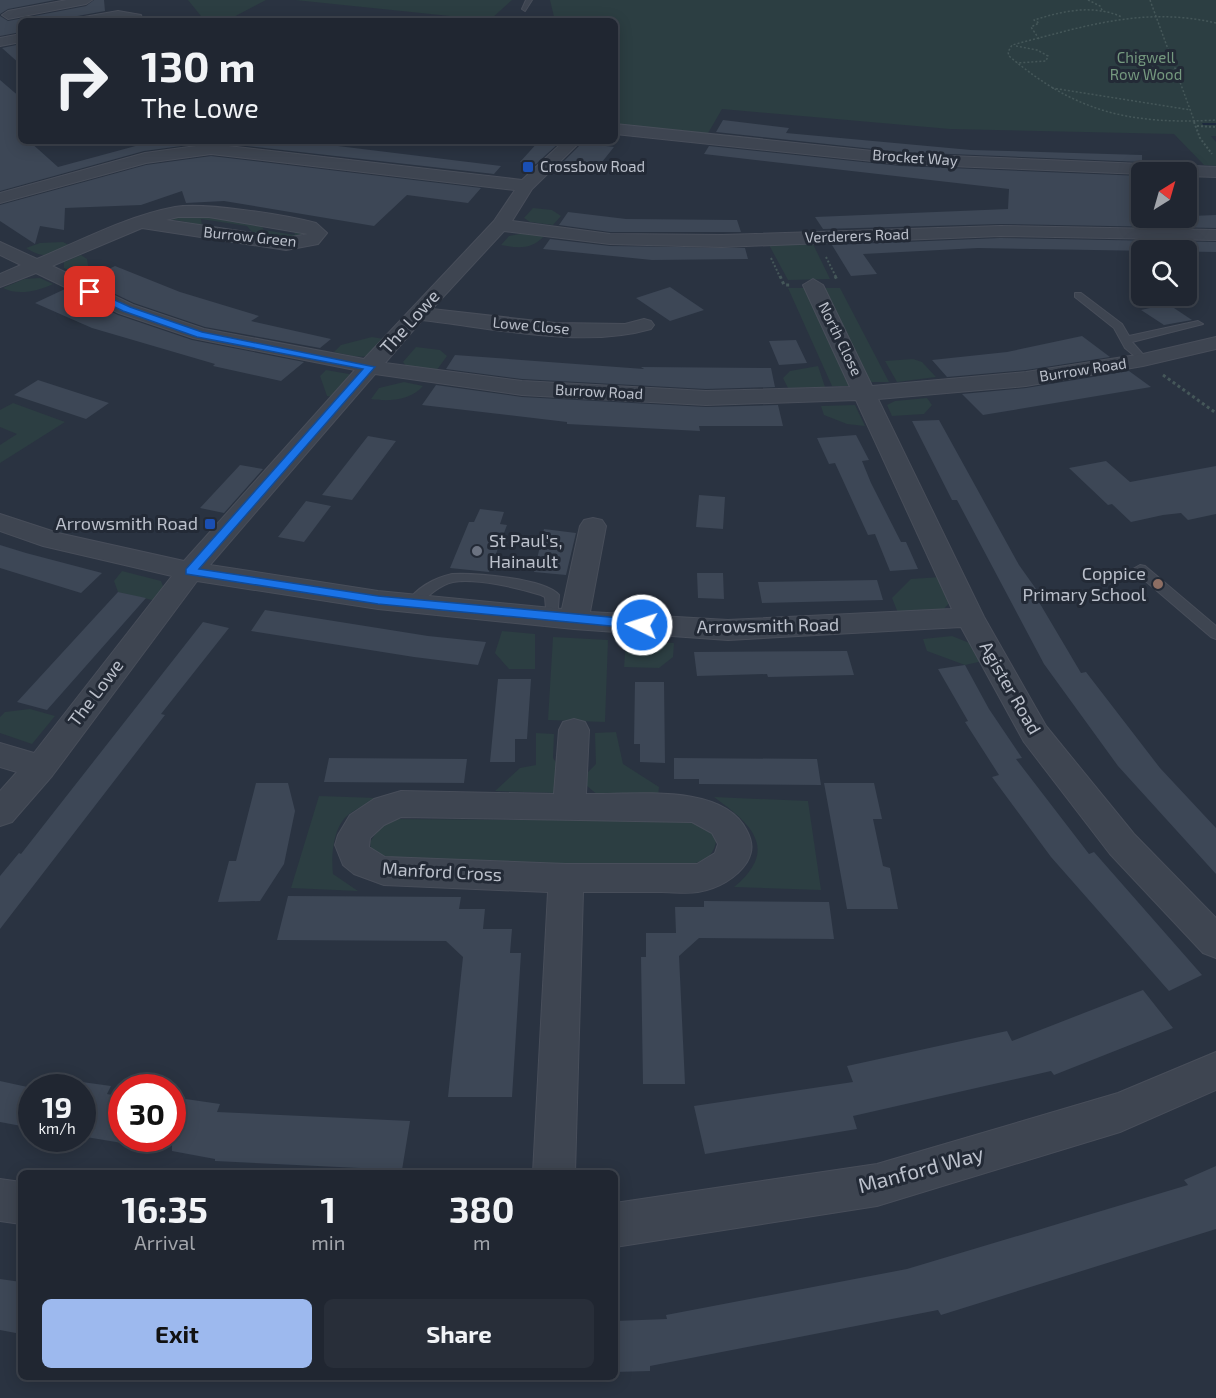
<!DOCTYPE html>
<style>
:root{--surface:#202631;--page:#282e39;--text:#f1f3f6;--muted:#a2a5ab;--line:#3d434d;--accent:#9db9ee}
body{margin:0;font-family:"Exo 2",sans-serif;background:var(--page);color:var(--text);height:100vh;display:flex;flex-direction:column;font-size:22px;white-space:nowrap}
*{box-sizing:border-box;margin:0}
p{font-size:20px;color:var(--muted)}
.icon{flex:none;width:33px;height:33px;fill:none;stroke:currentColor;stroke-width:2;stroke-linecap:round;stroke-linejoin:round}
.map{position:relative;flex:1;overflow:hidden}
.drawer{position:absolute;left:18px;top:1170px;width:600px;height:210px;display:flex;flex-direction:column;background:var(--surface);border-radius:9px;box-shadow:0 3px 15px #0003,0 0 0 2px var(--line)}
.drawer>*{flex:none}
.top-card{position:absolute;left:18px;top:18px;width:600px;height:126px;border-radius:9px;box-shadow:0 3px 15px #0003,0 0 0 2px var(--line);background:#202631;color:var(--text);overflow:hidden}
.needle{width:39px;rotate:37deg}
.controls{position:absolute;left:1131px;top:162px;display:grid;gap:12px}
.controls a{display:grid;place-items:center;width:66px;height:66px;border-radius:9px;background:var(--surface);box-shadow:0 3px 15px #0003,0 0 0 2px var(--line);font-size:30px}
.speed{position:absolute;left:18px;top:1074px;display:flex;gap:12px;font-size:30px;font-weight:700;text-align:center}
.speed>*{display:grid;place-content:center;width:78px;height:78px;border-radius:50%;background:var(--surface);box-shadow:0 3px 15px #0003,0 0 0 2px var(--line);line-height:1}
.speed small{font-size:15px;font-weight:400}
.speed .limit{border:9px solid #d22;background:#fff;color:#111}
.pin{position:absolute;display:grid;place-items:center;width:51px;height:51px;color:#fff;margin:-26px;border-radius:12px;box-shadow:0 3px 9px #0006}
.me{position:absolute;width:66px;margin:-33px;rotate:274deg;stroke-linejoin:round;filter:drop-shadow(0 0 4px #0008)}
.turn{display:flex;align-items:center;gap:21px;height:126px;padding:0 24px;font-size:27px}
.turn .icon{width:78px;height:78px;stroke-width:2.5}
.turn b{display:block;font-size:42px;line-height:51px}
.eta{display:flex;justify-content:space-evenly;align-items:center;height:102px;text-align:center}
.eta b{font-size:36px;font-weight:700;line-height:42px}
.cta{display:flex;gap:12px;margin-top:auto;padding:12px 24px}
.cta a{flex:1;height:69px;border-radius:9px;background:var(--accent);color:#111;font-size:24px;font-weight:700;line-height:69px;text-align:center}
.cta a+a{background:var(--page);color:var(--text)}
.map>svg:first-child{display:block}
.green{fill:#2c3e42}
.lines{fill:none;stroke-linecap:round;stroke-linejoin:round}
.stream{fill:#1e2a3e;fill-rule:evenodd}
.building{fill:#3d4756}
.service-casing{stroke:#484e5a;stroke-width:2}
.minor-casing{stroke:#484e5a;stroke-width:2}
.path-far2{stroke:#455759;stroke-width:1.5;stroke-dasharray:2 2;stroke-linecap:butt}
.path-far1{stroke:#455759;stroke-width:2;stroke-dasharray:2 2;stroke-linecap:butt}
.path{stroke:#455759;stroke-width:3;stroke-dasharray:3 3;stroke-linecap:butt}
.service{fill:#3e4551;fill-rule:evenodd}
.minor{fill:#3e4551;fill-rule:evenodd}
.route{fill:#1a73e8;stroke:#114b97;stroke-width:1.5}
.transit-dot{fill:#1a4fb4;stroke:#232a36;stroke-width:2}
.worship-dot{fill:#6b7280;stroke:#232a36;stroke-width:2}
.education-dot{fill:#8d6e63;stroke:#232a36;stroke-width:2}
.labels{text-anchor:middle;stroke-width:6;stroke-linejoin:round;paint-order:stroke}
.far-park-label{font-size:15px;fill:#75997f;stroke:#232a36}
.far-street-label{font-size:15px;fill:#bbc0cb;stroke:#232a36}
.far-poi-label{font-size:15px;fill:#bbc0cb;stroke:#232a36;text-anchor:start}
.street-label{font-size:18px;fill:#bbc0cb;stroke:#232a36}
.poi-label{font-size:18px;fill:#bbc0cb;stroke:#232a36;text-anchor:end}
.near-street-label{font-size:21px;fill:#bbc0cb;stroke:#232a36}
</style>
<div class="map">
<svg width="1216" height="1398" viewBox="0 0 1216 1398">
<rect width="100%" height="100%" fill="#2a3341"/>
<path class="green" d="M188,0H266L226,21H205Z
M295,0H512L491,19L507,21H478L479,19Z
M550,0H1216V136H1211L1216,142V166L1204,165L1174,134L950,129L722,109L707,135L615,126V21H555Z
M533,208L552,210L561,216L553,225L530,222L524,218Z
M195,214L260,223L264,230L295,235L293,228L307,231C293,243 269,235 252,232L247,226L201,219L202,225L170,219Z
M525,233L544,236C532,250 517,248 501,245L509,236Z
M63,242L73,247C53,255 45,260 26,248L40,243Z
M813,244L830,279L788,280L769,245Z
M81,255L87,259L89,271L80,275L64,268V262Z
M40,278L53,284C38,291 18,296 3,288L24,279Z
M788,288H807L854,386H832Z
M820,288H840L889,382H870Z
M372,337L390,340C369,362 362,358 334,352L341,345Z
M416,347L440,350L447,356L436,371L407,367L403,362Z
M913,359L922,362L936,377L897,382L885,361Z
M818,366L825,387L788,388L783,378L790,371Z
M326,370L349,374L355,381L338,398L327,396L320,376Z
M404,382L423,386C412,400 388,402 371,399L379,388Z
M927,398L932,405L924,414L892,416L887,405L895,401Z
M13,403L65,422L0,463V445L17,434L0,427V410Z
M855,405L865,426L847,424L824,415L821,406Z
M122,571L161,581L165,591L156,601L118,592L114,581Z
M941,577L953,599L942,611L898,613L892,598L911,579Z
M502,631L535,634V669H509L495,653Z
M952,636L972,644L983,661L965,665L927,651L923,639Z
M553,637L608,640L605,722L548,720Z
M626,641L674,643L673,657L659,668L624,667Z
M30,709L55,716L32,744L0,733V717L5,712Z
M616,732L623,764L659,787L658,797L599,796L587,786L585,775L596,764L595,733Z
M536,733L554,734L553,758L561,770L556,793L495,791L520,768L536,765Z
M319,796L377,798C368,804 357,808 348,815C333,827 331,856 333,874L358,891L291,888Z
M714,797L808,801L821,890L734,887C780,849 751,824 714,797Z
M395,819L706,821L717,836C715,854 707,862 690,864H389L371,849L370,842L382,824Z"/>
<g class="lines">
<path class="stream" d="M1202,123H1216V125H1203Z"/>
</g>
<path class="building" d="M0,0H55L8,9L0,14Z
M94,0H104L105,11L50,21H21V32L0,36V16L8,21L86,6Z
M21,44V65L2,48Z
M0,80L21,98V141H29L58,167L154,141H297L501,166L494,174L211,142L144,151L0,191Z
M723,120L789,128L786,133L971,150L1142,155V162L901,152L716,132Z
M539,141H561L536,164L520,162Z
M582,143L614,147L594,172L558,167Z
M709,146L901,166L1142,176V218L1216,215V228L1000,224L823,229L815,217L1008,209L1009,189L704,154Z
M211,156L481,188L468,203L407,195L374,226L224,201L186,203L182,191L141,205L65,208L64,230L40,226L35,244L0,221V205L146,165Z
M568,212L626,219L737,220L741,232H610L559,225Z
M1000,238L1216,242V252L978,248L863,254L877,274L851,276L832,245Z
M550,239L610,246L745,248L748,259L652,260L543,249Z
M115,266L180,292L259,316L251,321L331,339L320,348L205,327L134,303L86,280Z
M670,287L704,310L670,321L636,298Z
M65,289L118,315L192,340L304,362L281,381L213,366L215,364L92,328L35,303Z
M1168,304L1192,320L1164,325L1141,310Z
M1082,336L1110,357L1026,370L947,377L932,360L1007,352Z
M796,340L807,363L779,365L769,341Z
M455,355L644,369L641,367L771,368L775,387L706,389L522,379L446,369Z
M1129,371L1151,387L983,415L962,394L1026,388Z
M38,380L109,403L86,419L14,395Z
M436,385L522,397L706,407L778,405L783,426H699L700,431L567,424V422L422,405Z
M939,420L1019,565L1041,596L1036,597L1081,673L1086,672L1160,768L1216,828V874L1118,766L1044,664L957,500H952L912,421Z
M856,435L869,460L862,461L871,483L901,542H906L918,569L890,571L875,534L868,535L835,463L829,464L817,438Z
M368,436L396,441L352,500L322,495Z
M1106,461L1130,482L1216,466V514L1188,520L1181,513L1163,515L1131,522L1112,504L1108,505L1069,468Z
M240,465L263,469L224,513L200,508Z
M699,495L725,497L723,529L696,527Z
M306,501L331,506L304,542L278,537Z
M480,509L504,512L500,524L507,525L489,572L450,568L469,522H474Z
M544,529L576,533L566,575L534,572Z
M0,545L26,553L102,573L81,593L0,568Z
M697,573H723L724,599L698,598Z
M877,580L883,600L762,603L758,582Z
M118,592L146,598L47,710L17,702Z
M265,610L428,636L486,642L478,665L414,657L251,631Z
M203,622L229,628L161,714L165,715L0,929V876L19,853L21,854Z
M847,651L854,675L768,677L767,674L697,676L694,652Z
M965,665L989,709L1022,758L1016,759L1089,854L1094,852L1202,975L1169,991L1051,857L992,777L999,775L965,722L968,721L938,669Z
M498,679H531L527,739H515V762H490Z
M635,682H664L665,763L640,762V744H634Z
M329,758L467,759L464,783L324,782Z
M674,758L817,759L821,785L699,784V779H674Z
M256,783H288L295,811L284,864L260,901L218,902L229,861H236Z
M824,783H874L882,819H873L883,866L890,868L898,909H847Z
M288,896L461,897L459,909H485L483,929H512L510,953H521L512,1097H448L463,957L446,941L277,940Z
M704,901L829,902L834,939L699,938L679,956L685,1084H643L641,957H646V933H676L675,907H704Z
M1143,990L1173,1028L1054,1075L1051,1071L853,1116L857,1129L705,1154L694,1106L853,1082L847,1066L1007,1031L1012,1041Z
M0,1081L32,1088V1128L0,1122Z
M82,1082L111,1086L107,1094L122,1097V1143L86,1137L82,1145Z
M172,1097L220,1104L217,1112L410,1121L402,1170L215,1161V1159L172,1151Z
M1216,1166V1229L941,1315L938,1310L650,1366V1371L615,1372V1321L667,1319L666,1315L907,1269L1188,1185L1184,1180Z
M0,1279L21,1282V1334L0,1330Z"/>
<g class="lines">
<defs>
<path id="service" d="M526,0H532L525,11L522,9Z
M1075,293H1081L1122,324L1129,336L1198,321L1203,324L1132,342L1148,360L1143,363L1125,348L1114,328L1075,297Z
M1140,565L1145,566L1216,626V639L1211,637L1135,572L1133,569Z
M452,574C474,573 545,578 559,595L557,621H547L545,597L541,595C519,588 476,578 453,582C439,585 427,597 418,606H408L406,603C417,588 434,578 452,574Z"/>
<path id="minor" d="M67,0H92L86,4L8,19L2,15L8,11Z
M118,11L141,15L143,21L118,19L78,21L84,17Z
M21,34V42L0,46V38Z
M615,124L901,154L1216,167V177L1186,176V172L1142,174L901,164L615,134Z
M564,141H581L532,189L512,221L610,234L722,235L1000,226L1216,230V240L1000,236L722,247L610,244L504,231L432,309L555,323L625,324L644,319L651,321L654,325L651,329C582,349 493,328 422,320L385,363L522,381L706,391L850,387L803,285L813,279L823,285L872,386L1026,372L1143,354L1216,337V349L1143,366L1026,386L878,399L984,617L1046,726L1134,834L1216,918V958L1203,953L1110,854L1024,742L961,627L728,640L574,629L378,609L197,581L52,776L12,822L0,826V791L17,772L0,767V743L34,753L172,576L43,546L0,531V514L58,533L184,561L355,370L193,338L119,313L36,273L0,287V274L21,265L0,255V242L37,259C82,240 127,216 175,207C205,202 285,215 316,223L327,233L318,244L286,250L142,228L52,266L133,305L204,329L364,359L494,221L515,190L211,154L146,163L0,203V193L145,153L211,144L522,180ZM178,217H209L308,234L286,238L166,220ZM375,374L522,395L706,405L856,400L952,609L728,620L590,612L606,526L602,520L593,518L584,520L580,526L562,609L378,591L210,565Z
M574,719L585,722L589,730L586,794C632,795 724,782 747,831C753,843 753,851 747,862C737,878 717,889 698,892C686,894 673,892 661,892C635,892 609,892 583,892L575,1173H533L548,892L384,885L354,874L343,865L335,845L338,835L350,815L374,799L401,791L554,794L559,730L563,722ZM401,817L692,822L712,833L718,844L715,853L697,864H566L385,857L369,847L370,838L384,825Z
M1216,1052V1090L1120,1132L877,1206L615,1247V1203L877,1164L1118,1093Z
M0,1179L21,1182V1224L0,1221Z"/>
</defs>
<use href="#service" class="service-casing"/>
<use href="#minor" class="minor-casing"/>
<path class="path-far2" d="M1088,0L1100,6L1103,12
M1150,0L1195,123
M1216,23C1142,6 1083,27 1012,45L1008,52L1009,56C1075,112 1130,125 1216,120
M1039,39L1031,27L1039,23L1034,20C1063,11 1093,4 1122,17
M1016,46L1037,50L1048,56L1046,61L1017,63
M1052,88L1191,110"/>
<path class="path-far1" d="M1194,122L1200,138L1212,154
M1197,126L1216,127
M826,257L836,277
M771,258L780,277"/>
<path class="path" d="M780,276L784,285H792
M835,276L837,280
M1163,375L1216,413"/>
<use href="#service" class="service"/>
<use href="#minor" class="minor"/>
</g>
<path class="route" d="M87,290H93L130,307L202,332L375,367L199,569L378,596L642,620L648,625L642,629L378,604L186,574V569L363,369L197,337L123,311L87,294Z"/>
<g class="transit-dot">
<rect x="522" y="161" width="12" height="12" rx="3"/>
<rect x="204" y="518" width="12" height="12" rx="3"/>
</g>
<circle class="worship-dot" cx="477" cy="551" r="6"/>
<circle class="education-dot" cx="1158" cy="584" r="6"/>
<g class="labels">
<g class="far-park-label">
<text x="1146" y="63">Chigwell<tspan x="1146" dy="17">Row Wood</tspan></text>
</g>
<g class="far-street-label">
<text transform="translate(915 158) rotate(4)" y="5">Brocket Way</text>
<text transform="translate(857 236) rotate(-2)" y="5">Verderers Road</text>
<text transform="translate(250 237) rotate(6)" y="5">Burrow Green</text>
<text transform="translate(531 326) rotate(5)" y="5">Lowe Close</text>
<text transform="translate(840 339) rotate(64)" y="5">North Close</text>
<text transform="translate(1083 370) rotate(-9)" y="5">Burrow Road</text>
<text transform="translate(599 392) rotate(3)" y="5">Burrow Road</text>
</g>
<g class="far-poi-label">
<text x="540" y="172">Crossbow Road</text>
</g>
<g class="street-label">
<text transform="translate(410 322) rotate(-48)" y="6">The Lowe</text>
<text transform="translate(768 626) rotate(-1)" y="6">Arrowsmith Road</text>
<text transform="translate(1010 688) rotate(60)" y="6">Agister Road</text>
<text transform="translate(96 693) rotate(-53)" y="6">The Lowe</text>
<text transform="translate(442 872) rotate(3)" y="6">Manford Cross</text>
</g>
<g class="poi-label">
<text x="198" y="530">Arrowsmith Road</text>
<text x="489" y="547" text-anchor="start">St Paul's,<tspan x="489" dy="21">Hainault</tspan></text>
<text x="1146" y="580">Coppice<tspan x="1146" dy="21">Primary School</tspan></text>
</g>
<g class="near-street-label">
<text transform="translate(921 1170) rotate(-15)" y="7">Manford Way</text>
</g>
</g>
</svg>
<div class="controls">
<a><svg class="needle" viewBox="-14 -14 28 28"><path d="M0-13l5 13h-10z" fill="#e53935"/><path d="M0 13l5-13h-10z" fill="#a2a5ab"/></svg></a>
<a><svg class="icon" aria-label="search" viewBox="0 0 24 24"><circle cx="10" cy="10" r="6"/><path d="M15 15l6 6"/></svg></a>
</div>
<div class="speed"><div>19<small>km/h</small></div><div class="limit">30</div></div>
<div class="pin" style="left:90px;top:292px;background:#d93025"><svg class="icon" aria-label="arrive" viewBox="0 0 24 24"><path d="M6 21V4h12l-3 4 3 4H6"/></svg></div>
<svg class="me" style="left:642px;top:625px" viewBox="-20 -20 40 40"><circle r="17" fill="#1a73e8" stroke="#fff" stroke-width="3"/><path d="M0-11L8 9 0 5-8 9z" fill="#fff"/></svg>
<div class="top-card">
<div class="turn"><svg class="icon" aria-label="right" viewBox="0 0 24 24"><path d="M7 20v-9h11M14 6l5 5-5 5"/></svg><div><b>130 m</b>The Lowe</div></div>
</div>
<section class="drawer">
<div class="eta">
<div><b>16:35</b><p>Arrival</p></div>
<div><b>1</b><p>min</p></div>
<div><b>380</b><p>m</p></div>
</div>
<div class="cta"><a>Exit</a><a>Share</a></div>
</section>
</div>
